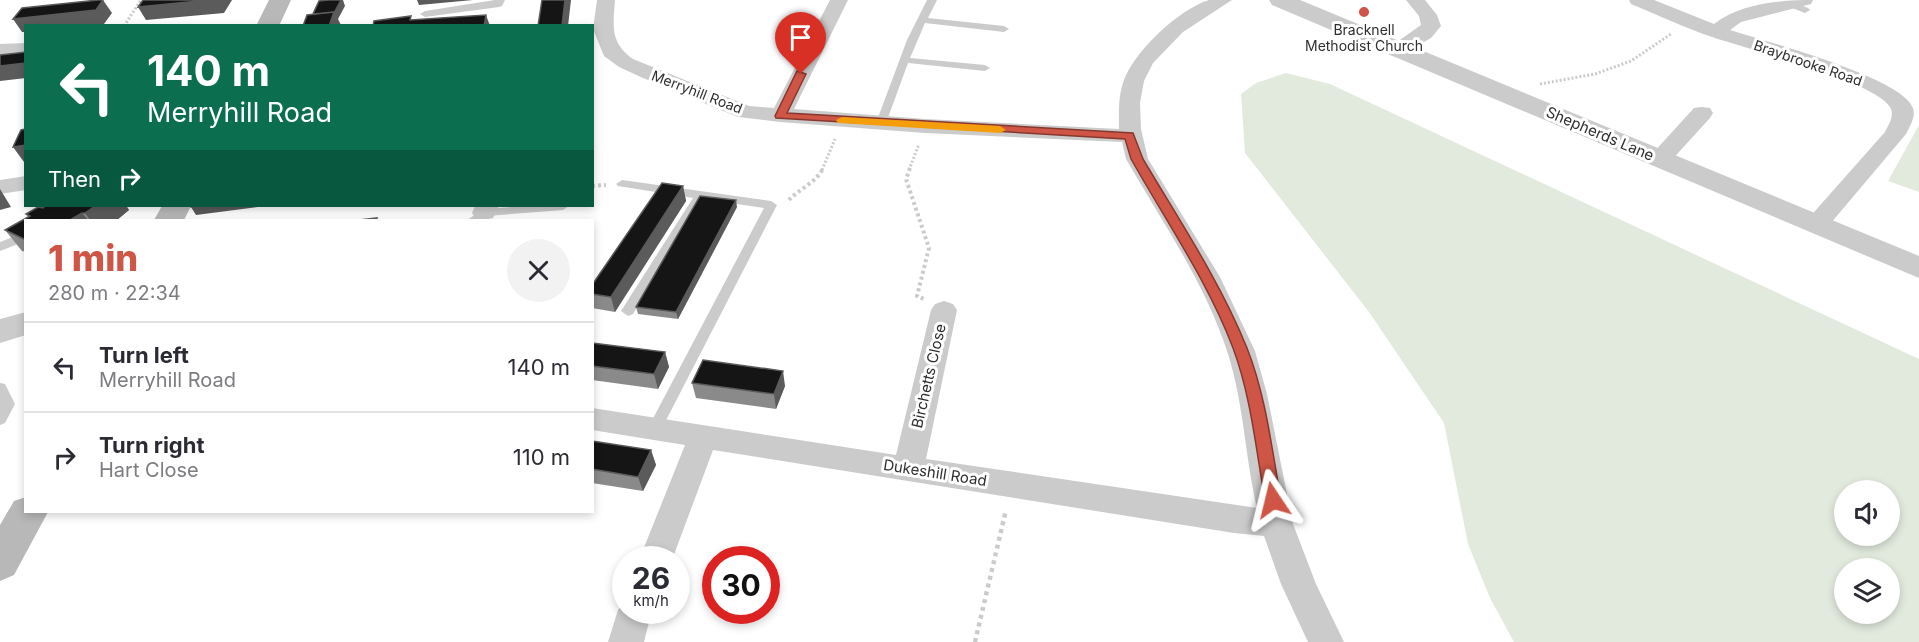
<!DOCTYPE html>
<meta charset="utf-8">
<style>
:root{--surface:#fff;--page:#f2f2f3;--text:#2b2b33;--muted:#7c7c81;--line:#e1e1e2;--accent:#cf5647}
body{margin:0;font-family:Inter,sans-serif;background:var(--page);color:var(--text);height:100vh;display:flex;flex-direction:column;font-size:22px;white-space:nowrap}
*{box-sizing:border-box;margin:0}
p{font-size:20px;color:var(--muted)}
.icon{flex:none;width:33px;height:33px;fill:none;stroke:currentColor;stroke-width:2;stroke-linecap:round;stroke-linejoin:round}
.map{position:relative;flex:1;overflow:hidden}
.panel{position:absolute;left:24px;top:219px;width:570px;height:294px;display:flex;flex-direction:column;background:var(--surface);border-radius:0px;box-shadow:0 3px 9px #0003}
.panel>*{flex:none}
.hud{position:absolute;left:24px;top:24px;width:570px;height:183px;border-radius:0px;box-shadow:0 3px 9px #0003;background:#0b6e4f;color:#fff;overflow:hidden}
.buttons{position:absolute;left:1834px;top:480px;display:grid;gap:12px}
.buttons a{display:grid;place-items:center;width:66px;height:66px;border-radius:50%;background:var(--surface);box-shadow:0 3px 9px #0003;font-size:30px}
.speed{position:absolute;left:612px;top:546px;display:flex;gap:12px;font-size:30px;font-weight:700;text-align:center}
.speed>*{display:grid;place-content:center;width:78px;height:78px;border-radius:50%;background:var(--surface);box-shadow:0 3px 9px #0003;line-height:1}
.speed small{font-size:15px;font-weight:400}
.speed .limit{border:9px solid #d22;background:#fff;color:#111}
.pin{position:absolute;display:grid;place-items:center;width:51px;height:51px;color:#fff;margin:-62px -26px;border-radius:50% 50% 50% 0;rotate:-45deg;box-shadow:0 0 6px #0007}
.pin .icon{rotate:45deg}
.me{position:absolute;width:66px;margin:-33px;rotate:350deg;stroke-linejoin:round;filter:drop-shadow(0 0 4px #0008)}
.turn{display:flex;align-items:center;gap:21px;height:126px;padding:0 24px;font-size:27px}
.turn .icon{width:78px;height:78px;stroke-width:2.5}
.turn b{display:block;font-size:42px;line-height:51px}
.then{display:flex;align-items:center;height:57px;padding:0 24px;background:#0003;gap:12px;font-size:22px}
.round{display:grid;place-items:center;flex:none;width:63px;height:63px;border-radius:32px;background:var(--page)}
.headline{display:flex;align-items:center;justify-content:space-between;height:102px;padding:0 24px}
h1{font-size:36px;font-weight:800;line-height:45px;color:var(--accent)}
ul{padding:0;list-style:none}
li{display:flex;align-items:center;gap:18px;height:90px;padding:0 24px;border-top:2px solid var(--line)}
li div{flex:1}
li b{display:block;font-size:22px}
li em{font-style:normal}
.map>svg:first-child{display:block}
.green{fill:#e2eade;fill-rule:evenodd}
.lines{fill:none;stroke-linecap:round;stroke-linejoin:round}
.path-far2{stroke:#cbcbcb;stroke-width:3;stroke-dasharray:2 2;stroke-linecap:butt}
.path-far1{stroke:#cbcbcb;stroke-width:4;stroke-dasharray:3 3;stroke-linecap:butt}
.path{stroke:#cbcbcb;stroke-width:4.5;stroke-dasharray:4 4;stroke-linecap:butt}
.service{fill:#cbcbcb;fill-rule:evenodd}
.minor{fill:#cbcbcb;fill-rule:evenodd}
.tertiary{fill:#cbcbcb;fill-rule:evenodd}
.secondary{fill:#b8b8b8;fill-rule:evenodd}
.wall{fill:#8a8a8a}
.shaded-wall{fill:#5b5b5b}
.building{fill:#151515;stroke:#5b5b5b;stroke-width:1.5}
.route{fill:#cf5647;stroke:#87382e;stroke-width:1.5}
.slow{fill:#f59e0b}
.poi-dot{fill:#cf5647;stroke:#fff;stroke-width:2}
.labels{text-anchor:middle;stroke-width:6;stroke-linejoin:round;paint-order:stroke}
.far-poi-label{font-size:14px;fill:#2e2e2e;stroke:#fff}
.far-street-label{font-size:14px;fill:#2e2e2e;stroke:#fff}
.street-label{font-size:15px;fill:#2e2e2e;stroke:#fff}
</style>
<div class="map">
<svg width="1919" height="642" viewBox="0 0 1919 642">
<rect width="100%" height="100%" fill="#fff"/>
<path class="green" d="M1286,73L1330,84L1919,359V642H1514L1490,598L1468,544L1444,423L1369,312L1245,153L1241,94L1256,83ZM1845,490H1890V536H1845ZM1845,568H1890V614H1845Z
M1919,125V192L1888,181Z"/>
<g class="lines">
<path class="path-far2" d="M124,26L141,0
M1540,84L1595,74L1631,61L1671,34
M822,170L835,139
M909,170L919,144"/>
<path class="path-far1" d="M910,168L906,179L929,248L917,296L924,299
M592,186L606,185
M789,200C799,189 817,182 823,168"/>
<path class="path" d="M975,642L1006,510"/>
<path class="service" d="M495,0H505L502,6L499,7L425,17L420,14L425,11Z
M927,0H937L928,18L1004,26L1009,29L1004,32L925,23L910,58L985,65L990,68L985,71L908,63L886,123L881,126L877,125L876,123L907,40Z
M1790,1L1808,8L1810,10L1805,13L1787,6L1785,4Z
M622,180L771,201L777,205L662,428L660,432H650L648,428L764,208L703,199L633,314L628,316L621,311L693,198L618,186L616,184Z
M527,206H569L563,210L487,216L481,220H467L484,209Z
M26,232V241L0,251V242Z
M0,383L5,384L15,404L5,423L0,425Z"/>
<path class="minor" d="M597,0H615C613,27 610,42 633,59L749,106L774,108L830,0H848L794,109L925,119L1119,129C1119,113 1118,98 1123,83C1132,53 1179,9 1209,0C1216,0 1225,0 1232,0L1183,32L1153,63L1144,81L1140,103L1141,129L1148,159L1220,277L1255,351L1267,394L1293,524L1316,584L1344,642H1308L1281,584L1264,536L1234,533L713,450L672,560H639L685,445L592,430V408L896,455L931,310L935,304L944,301L953,304L957,310L926,459L1257,508C1245,457 1244,405 1228,354C1206,284 1162,222 1126,159L1122,142L925,133L780,122L738,117L643,78L619,67L604,56L593,29Z
M1406,0H1425L1437,15L1441,26L1431,38L1397,57L1390,55L1387,51L1390,47L1421,25L1419,16Z
M1629,0H1654L1714,24C1741,3 1780,0 1813,0L1811,4L1741,22L1730,30C1764,41 1902,77 1913,108C1916,117 1910,126 1906,134L1825,230L1816,233L1807,230L1804,225L1807,220L1885,132C1889,124 1895,115 1890,107C1875,82 1745,48 1712,37C1685,28 1658,15 1631,4Z
M26,43V55L0,56V44Z
M1702,107L1710,108L1713,113L1710,118L1668,164H1652L1649,159L1652,154L1694,108Z
M26,176V190L0,194V180Z
M475,206H499L493,218L484,220L475,218L472,213Z
M626,598V610H652L644,642H608L618,610Z"/>
<path class="tertiary" d="M1269,0H1300L1919,256V278L1272,5Z
M26,312V335L0,343V319Z"/>
<path class="secondary" d="M269,0H291L279,26H256Z
M162,206H191L184,220H154Z
M26,497V512H48L14,575L0,581V525L14,501Z"/>
</g>
<path class="wall" d="M683,186L686,201L615,312L592,308V285Z
M127,207L129,210L117,220H26V252L22,251L5,230L28,217L26,214L43,208Z
M737,207L678,319L638,314L636,307Z
M592,343L665,352L669,367L658,389L592,380Z
M692,383L785,386L776,409L696,398Z
M592,441L651,450L656,465L643,491L592,483Z"/>
<path class="shaded-wall" d="M103,0L112,13L104,24L87,26H26V32H22L13,19Z
M209,0H232L224,13L146,20L138,7Z
M341,0H343L345,6L338,19L341,25H315Z
M417,0H473L419,5Z
M565,0H571L568,26H562Z
M486,15L490,26H484Z
M26,63V78L0,81V66Z
M26,145V161L24,162L13,147Z
M683,186L686,201L615,312L611,297Z
M0,189L11,207L0,210Z
M736,200L737,207L678,319L676,312Z
M95,206H129L127,207L129,210L117,220H90L85,213Z
M204,206H265L196,215L191,207Z
M82,213L88,220H70Z
M665,352L669,367L658,389L654,374Z
M783,371L785,386L776,409L774,394Z
M651,450L656,465L643,491L638,477Z"/>
<path class="building" d="M98,0H103L96,10L13,19L22,8Z
M143,0H209L138,7Z
M328,0H341L333,15L334,12L313,14L319,1Z
M542,0H565L562,26H538Z
M334,12L329,26H303L307,15Z
M486,15L484,26H373L374,21L411,16L410,20Z
M26,52V63L0,66V55Z
M26,129V145L13,147L21,130Z
M662,183L683,186L611,297L592,294V285Z
M700,196L736,200L676,312L636,307Z
M45,206H95L85,213H82L70,220H26V240L5,230L30,216L26,214L38,207L43,208Z
M191,206H204L191,207Z
M377,218L376,220H359Z
M592,343L665,352L654,374L592,366Z
M703,360L783,371L774,394L692,383Z
M592,441L651,450L638,477L592,469Z"/>
<path class="route" d="M797,71L806,74L787,113L1133,133L1143,159C1179,220 1220,281 1247,348C1266,396 1272,450 1281,500L1279,505H1267L1265,500C1256,450 1251,396 1233,348C1208,282 1166,221 1131,159L1125,139L776,118L775,116Z"/>
<path class="slow" d="M842,117L1000,126L1006,130L1000,133L838,123L836,120Z"/>
<circle class="poi-dot" cx="1364" cy="12" r="6"/>
<g class="labels">
<g class="far-poi-label">
<text x="1364" y="35">Bracknell<tspan x="1364" dy="16">Methodist Church</tspan></text>
</g>
<g class="far-street-label">
<text transform="translate(1808 63) rotate(19)" y="5">Braybrooke Road</text>
<text transform="translate(697 92) rotate(21)" y="5">Merryhill Road</text>
</g>
<g class="street-label">
<text transform="translate(1600 134) rotate(23)" y="5">Shepherds Lane</text>
<text transform="translate(929 376) rotate(-77)" y="5">Birchetts Close</text>
<text transform="translate(935 473) rotate(9)" y="5">Dukeshill Road</text>
</g>
</g>
</svg>
<div class="buttons">
<a><svg class="icon" aria-label="sound" viewBox="0 0 24 24"><path d="M4 9h4l5-4v14l-5-4H4zM17 9q2 3 0 6"/></svg></a>
<a><svg class="icon" aria-label="layers" viewBox="0 0 24 24"><path d="M12 4l9 5-9 5-9-5zM3 14l9 5 9-5"/></svg></a>
</div>
<div class="speed"><div>26<small>km/h</small></div><div class="limit">30</div></div>
<div class="pin" style="left:801px;top:74px;background:#d93025"><svg class="icon" aria-label="arrive" viewBox="0 0 24 24"><path d="M6 21V4h12l-3 4 3 4H6"/></svg></div>
<svg class="me" style="left:1273px;top:500px" viewBox="-20 -20 40 40"><path d="M0-17L14 15 0 8-14 15z" fill="#cf5647" stroke="#fff" stroke-width="4"/></svg>
<div class="hud">
<div class="turn"><svg class="icon" aria-label="left" viewBox="0 0 24 24"><path d="M17 20v-9H6M10 6l-5 5 5 5"/></svg><div><b>140 m</b>Merryhill Road</div></div>
<div class="then">Then<svg class="icon" aria-label="right" viewBox="0 0 24 24"><path d="M7 20v-9h11M14 6l5 5-5 5"/></svg></div>
</div>
<section class="panel">
<div class="headline"><div><h1>1 min</h1><p>280 m · 22:34</p></div><a class="round"><svg class="icon" aria-label="close" viewBox="0 0 24 24"><path d="M6 6l12 12M18 6L6 18"/></svg></a></div>
<ul>
<li><svg class="icon" aria-label="left" viewBox="0 0 24 24"><path d="M17 20v-9H6M10 6l-5 5 5 5"/></svg><div><b>Turn left</b><p>Merryhill Road</p></div><em>140 m</em></li>
<li><svg class="icon" aria-label="right" viewBox="0 0 24 24"><path d="M7 20v-9h11M14 6l5 5-5 5"/></svg><div><b>Turn right</b><p>Hart Close</p></div><em>110 m</em></li>
</ul>
</section>
</div>
